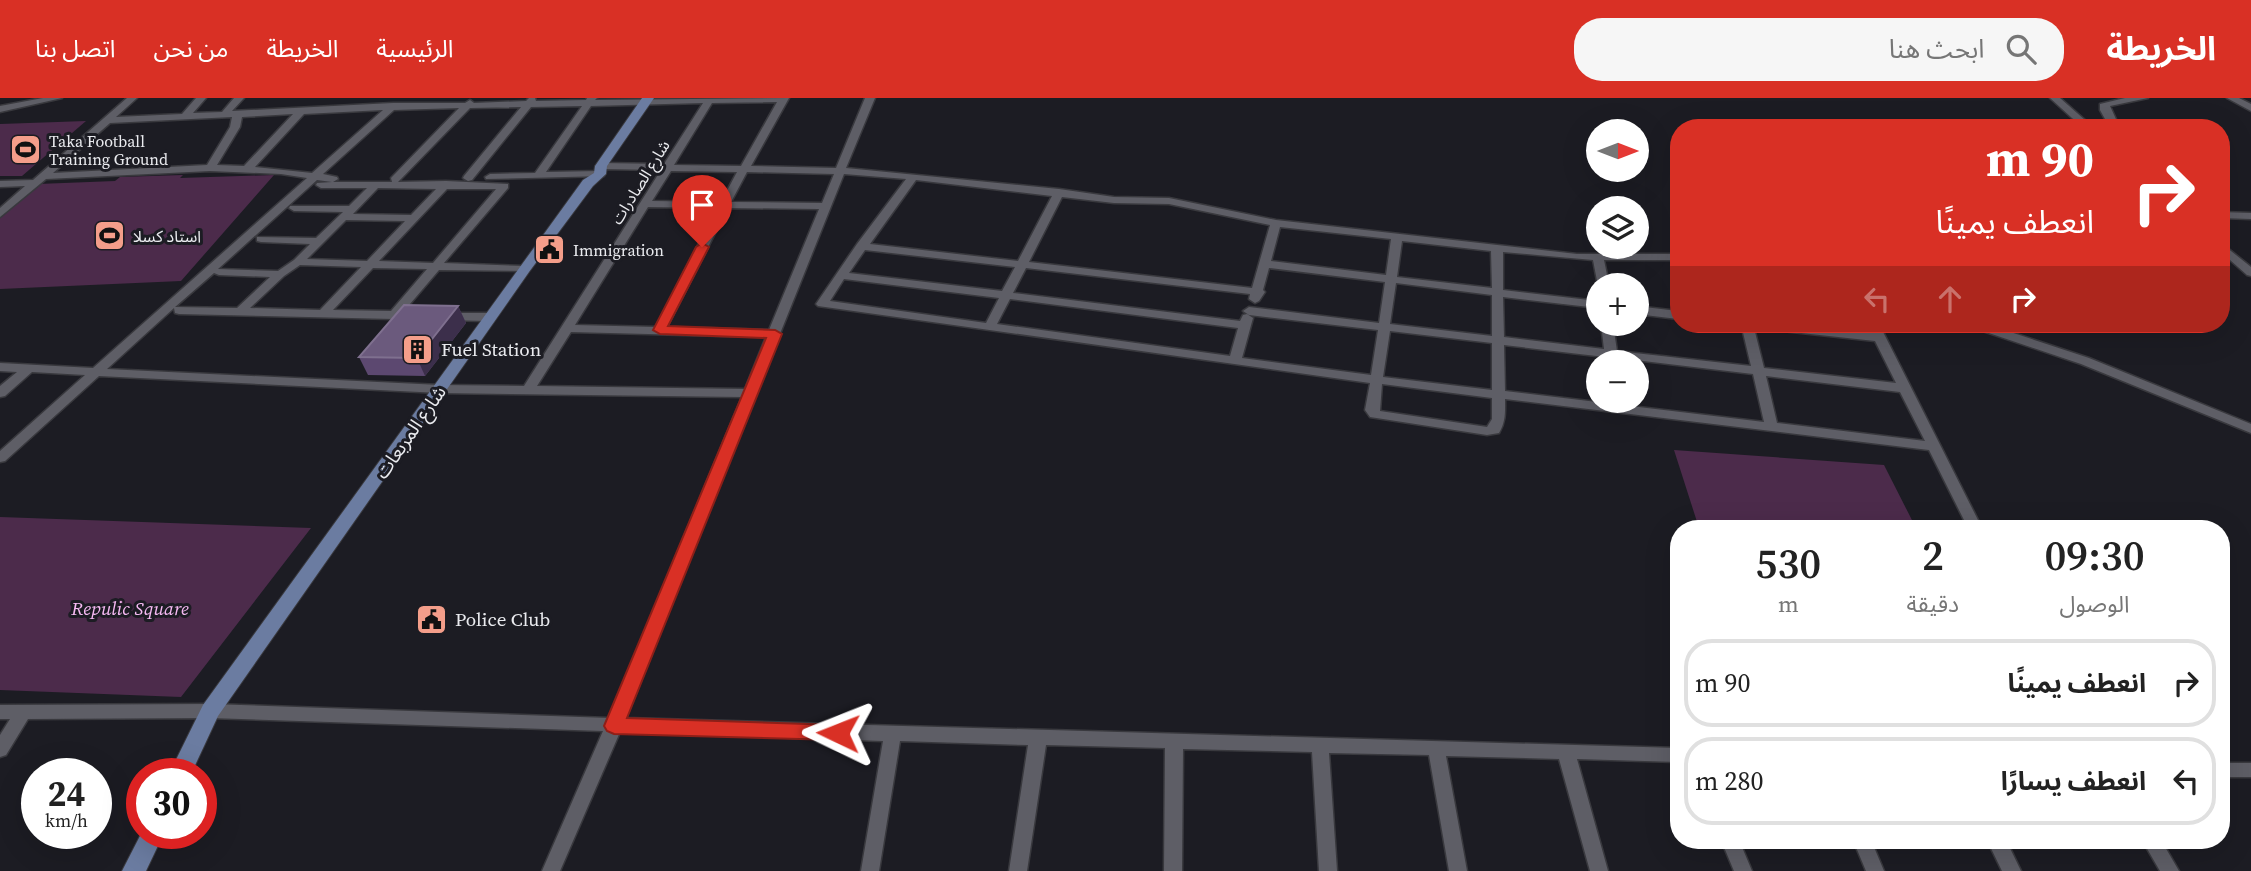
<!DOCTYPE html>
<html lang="ar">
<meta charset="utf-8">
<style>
:root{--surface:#fff;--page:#f6f6f6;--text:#222;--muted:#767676;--line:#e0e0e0;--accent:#d93025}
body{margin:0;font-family:"Source Serif 4","Noto Sans Arabic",serif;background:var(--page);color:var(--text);direction:rtl;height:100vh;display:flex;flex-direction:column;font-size:26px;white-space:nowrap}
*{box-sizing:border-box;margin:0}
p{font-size:23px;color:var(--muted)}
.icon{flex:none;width:38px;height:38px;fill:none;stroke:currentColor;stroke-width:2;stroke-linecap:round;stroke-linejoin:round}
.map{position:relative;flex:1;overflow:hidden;direction:ltr}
.panel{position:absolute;left:1670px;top:422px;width:560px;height:329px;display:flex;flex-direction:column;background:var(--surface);border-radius:28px;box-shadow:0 7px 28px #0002;direction:rtl}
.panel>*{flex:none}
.hud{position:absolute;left:1670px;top:21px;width:560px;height:214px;border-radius:28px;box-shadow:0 7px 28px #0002;direction:rtl;background:#d93025;color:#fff;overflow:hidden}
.needle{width:46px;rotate:90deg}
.fabs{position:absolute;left:1586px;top:21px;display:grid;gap:14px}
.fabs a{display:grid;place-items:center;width:63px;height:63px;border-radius:50%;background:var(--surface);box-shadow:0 7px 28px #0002;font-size:35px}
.speed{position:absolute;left:21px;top:660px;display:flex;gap:14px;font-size:35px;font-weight:700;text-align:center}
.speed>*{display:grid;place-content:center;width:91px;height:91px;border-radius:50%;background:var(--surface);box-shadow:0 7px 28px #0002;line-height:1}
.speed small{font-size:18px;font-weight:400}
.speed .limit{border:10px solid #d22;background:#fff;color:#111}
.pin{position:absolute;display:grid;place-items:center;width:60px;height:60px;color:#fff;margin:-72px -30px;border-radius:50% 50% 50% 0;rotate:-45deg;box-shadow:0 0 7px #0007}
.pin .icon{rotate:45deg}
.me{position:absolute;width:77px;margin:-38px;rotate:272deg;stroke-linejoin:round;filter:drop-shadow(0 0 5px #0008)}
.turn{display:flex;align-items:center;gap:24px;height:147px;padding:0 21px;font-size:32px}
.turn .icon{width:91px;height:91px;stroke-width:2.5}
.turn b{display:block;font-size:49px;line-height:60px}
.lanes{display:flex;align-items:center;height:66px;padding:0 21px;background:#0003;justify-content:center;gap:35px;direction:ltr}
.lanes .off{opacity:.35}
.eta{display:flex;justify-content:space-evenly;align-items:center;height:119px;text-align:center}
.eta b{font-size:42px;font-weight:600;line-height:49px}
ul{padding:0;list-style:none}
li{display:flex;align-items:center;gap:21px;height:88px;margin:0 14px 10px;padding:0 7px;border:4px solid var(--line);border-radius:28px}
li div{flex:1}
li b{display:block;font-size:26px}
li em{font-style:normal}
header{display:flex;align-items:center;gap:42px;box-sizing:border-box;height:98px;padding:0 35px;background:var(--accent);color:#fff}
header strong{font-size:33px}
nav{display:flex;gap:38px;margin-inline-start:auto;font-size:24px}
.search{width:490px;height:63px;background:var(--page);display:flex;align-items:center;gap:18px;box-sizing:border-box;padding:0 24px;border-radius:28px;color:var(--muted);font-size:26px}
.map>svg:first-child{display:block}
.green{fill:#4c2b4b}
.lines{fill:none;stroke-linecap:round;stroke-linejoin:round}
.minor-casing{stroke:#39393e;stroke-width:3}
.major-casing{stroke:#39393e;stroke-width:2}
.minor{fill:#5e5e66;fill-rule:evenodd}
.major{fill:#6b7ca1;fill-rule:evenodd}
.wall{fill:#5c4870}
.shaded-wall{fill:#3c2f4b}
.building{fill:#6b5a7d;stroke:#7f708f;stroke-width:2}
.route{fill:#d93025;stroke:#8d1f18;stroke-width:2}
.labels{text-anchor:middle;stroke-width:6;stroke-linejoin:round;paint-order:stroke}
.far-poi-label{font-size:16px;fill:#eaebef;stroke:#1c1c23;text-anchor:start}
.far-street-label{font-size:16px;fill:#eaebef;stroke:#1c1c23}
.poi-label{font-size:19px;fill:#eaebef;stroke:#1c1c23;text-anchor:start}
.street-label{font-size:19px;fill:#eaebef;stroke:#1c1c23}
.park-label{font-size:19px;font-style:italic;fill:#f7baf4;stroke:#1c1c23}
</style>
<header>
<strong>الخريطة</strong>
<div class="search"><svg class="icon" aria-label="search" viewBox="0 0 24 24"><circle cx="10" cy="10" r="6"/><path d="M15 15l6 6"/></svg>ابحث هنا</div>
<nav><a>الرئيسية</a><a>الخريطة</a><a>من نحن</a><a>اتصل بنا</a></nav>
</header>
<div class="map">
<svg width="2251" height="773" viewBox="0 0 2251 773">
<rect width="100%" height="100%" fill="#1c1c23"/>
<path class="green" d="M86,23L22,78H0V26Z
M183,77L180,80L274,77L181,183L0,191V119L38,86L115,83L120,79Z
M1674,352L1884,367L1916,430H1699Z
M0,419L311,430L181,599L0,592Z"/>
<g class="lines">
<defs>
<path id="minor" d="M43,0H62L0,14V8Z
M127,0H137L116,19L182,16L196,0H206L193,15L222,14L234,0H244L232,13L393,5H465L470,2L474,5L526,3L529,0H535L536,3L586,2L587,0H597L595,2L789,0L751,68L836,70L865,0H875L846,70L1059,91L1114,99L1169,100L1276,122L1577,156H1678V162H1604L1609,187L1598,188L1593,162L1503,154V192L1598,203V210L1503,199L1504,239L1604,251L1601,226H1613L1617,253L1751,268L1741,226H1784L1872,235L1867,226H1879L1982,430H1968L1929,352L1505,301C1505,314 1506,323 1499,335L1487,337L1370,319L1365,312L1370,285L818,208L816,206L857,146L906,81L844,76L626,620L1678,650V664L1577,661L1608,773H1590L1559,661L1446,658L1467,773H1449L1429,657L1329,655L1337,773H1319L1312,654L1183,651L1182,773H1164L1165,650L1046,647L1027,773H1009L1028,647L900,643L879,773H861L883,643L620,634L560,773H542L603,633L210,620L28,621L6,657L0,659V637L10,621H0V607L210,606L609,620L742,299L440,295L99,278L5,363L0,364V353L85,277L32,274L5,298L0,299V288L17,274L0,273V265L93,270L307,80L281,76L210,73L46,81L0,119V110L25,88L0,89V83L33,82ZM777,4L741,68L674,67L712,5ZM703,5L664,66L601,65L596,68L601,71L661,72L524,288L440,287L107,271L174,210L175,215L179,216L394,221L398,220L439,172L528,173L530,171L524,168L444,165L508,90V86L446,83L398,84L470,10L521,9L464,78L463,80L468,83L472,82L531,9L582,8L535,75L490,76L485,79L486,81L604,78V74L600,73L546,74L591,8ZM459,10L391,80L392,84H333L338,81L337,79L323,76L394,12ZM383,12L312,75L255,69L304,16ZM293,16L244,68L217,67L240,29L242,19ZM232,19L230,29L207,67L53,75L110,25ZM671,73L737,74L721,104L652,103ZM747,74L834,76L822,105L731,104ZM317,82L332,84L317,85L316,87L321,90H367L349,108H290L289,110L294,113L343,114L316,140L257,139V143L261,144L310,146L294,162L278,173L218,171ZM916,82L1052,98L1018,163L870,146ZM378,90L436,91L411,117L353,116ZM447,91H496L433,165L379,163ZM1062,99L1114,105L1169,106L1270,127L1252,190L1029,164ZM648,109L717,110L656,229L575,227ZM728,110L819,111L769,232L667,229ZM346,122L405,123L367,163L307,161ZM1280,129L1391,141L1386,177L1271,163ZM1402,143L1491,153L1492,190L1397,179ZM865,152L1015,169L1002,193L849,175ZM300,167L361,169L320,212L250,210L284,178ZM373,170L427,171L391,213L333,212ZM1026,170L1250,196L1249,201L1255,205L1259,203L1265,194L1263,192L1269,170L1385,184L1379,225L1249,209L1243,213L1249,217L1378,232L1371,277L1242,260L1253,220L1247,216L1243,217L1240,223L1013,195ZM214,175L219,177L270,179L237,210L175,209ZM844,181L999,200L986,225L830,203ZM1396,185L1492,197V238L1390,226ZM1010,201L1238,230L1230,258L997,226ZM1754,230L1875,243L1896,285L1764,270ZM1390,233L1492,245V292L1383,279ZM571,234L766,239L745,291L537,288ZM1504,247L1605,259L1607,264H1617L1618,260L1753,276L1764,324L1505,293ZM1766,278L1900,294L1925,343L1777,325ZM1382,286L1492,300V321L1487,329L1380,313Z
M2050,0H2060L2094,30H2083Z
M2125,0H2148L2110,8L2120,30H2110L2100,12V6Z
M2227,0H2239L2251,6V13Z
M2221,114L2251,115V121L2221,120Z
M2221,145L2251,169V178L2247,177L2221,154Z
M1636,208L1678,213V221L1636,216Z
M444,215H489L495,219L489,223L440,222V216Z
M1969,226H1986L2089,260L2251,326V335L2081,266L1971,229Z
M2221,665H2251V679H2221Z
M1721,742H1739L1752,773H1734Z
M1853,742H1871L1884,773H1866Z
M1987,742H2006L2021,773H2002Z
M2142,742H2161L2179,773H2160Z"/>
<path id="major" d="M642,0H654L607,68L606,76L593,88L529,174L218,618L191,676H169L203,607L583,82L594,75L595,68Z
M142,734L164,735L146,773H122Z"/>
</defs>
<use href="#minor" class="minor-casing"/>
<use href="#major" class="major-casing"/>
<use href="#minor" class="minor"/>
<use href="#major" class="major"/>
</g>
<path class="wall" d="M458,208L466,225L425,278L368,277L359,259Z"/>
<path class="shaded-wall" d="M458,208L466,225L425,278L417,260Z"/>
<path class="building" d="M404,207L458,208L417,260L359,259Z"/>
<path class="route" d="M702,145L709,149L668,228L775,232L782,236L627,620L838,627L844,629L847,635L844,640L838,642L614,636L607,633L604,628L766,240L660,236L653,232L696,149Z"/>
<defs>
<symbol id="stadium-square" viewBox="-11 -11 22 22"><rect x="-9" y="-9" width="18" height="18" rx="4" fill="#f49e8a" stroke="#1c1c23"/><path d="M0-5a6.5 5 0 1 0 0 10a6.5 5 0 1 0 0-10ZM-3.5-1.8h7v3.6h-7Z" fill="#111"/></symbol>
<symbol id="civic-square" viewBox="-11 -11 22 22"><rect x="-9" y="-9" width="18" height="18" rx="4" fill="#f49e8a" stroke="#1c1c23"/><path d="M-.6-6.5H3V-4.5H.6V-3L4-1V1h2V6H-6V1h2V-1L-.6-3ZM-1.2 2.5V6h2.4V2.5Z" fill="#111"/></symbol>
<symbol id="building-square" viewBox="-11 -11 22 22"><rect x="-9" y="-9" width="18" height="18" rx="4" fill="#f49e8a" stroke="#1c1c23"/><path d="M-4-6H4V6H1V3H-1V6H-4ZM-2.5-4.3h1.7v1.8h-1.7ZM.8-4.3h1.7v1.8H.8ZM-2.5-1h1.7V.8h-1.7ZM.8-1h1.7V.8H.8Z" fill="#111"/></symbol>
</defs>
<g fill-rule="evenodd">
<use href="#stadium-square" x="8" y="34" width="35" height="35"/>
<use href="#stadium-square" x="92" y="120" width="35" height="35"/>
<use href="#civic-square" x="532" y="134" width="35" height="35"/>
<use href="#building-square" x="400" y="234" width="35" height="35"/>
<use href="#civic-square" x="414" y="504" width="35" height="35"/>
</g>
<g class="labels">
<g class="far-poi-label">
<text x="49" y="49">Taka Football<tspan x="49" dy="18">Training Ground</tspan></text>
<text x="133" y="144">استاد كسلا</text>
<text x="573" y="158">Immigration</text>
</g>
<g class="far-street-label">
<text transform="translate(640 84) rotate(-58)" y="6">شارع الصادرات</text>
</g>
<g class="poi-label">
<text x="441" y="258">Fuel Station</text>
<text x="455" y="528">Police Club</text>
</g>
<g class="street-label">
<text transform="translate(410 334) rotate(-55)" y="7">شارع المربعات</text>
</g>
<g class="park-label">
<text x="130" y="517">Repulic Square</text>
</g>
</g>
</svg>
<div class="fabs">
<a><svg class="needle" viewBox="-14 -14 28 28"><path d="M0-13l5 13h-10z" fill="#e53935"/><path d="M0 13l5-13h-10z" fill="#767676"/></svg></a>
<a><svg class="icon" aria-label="layers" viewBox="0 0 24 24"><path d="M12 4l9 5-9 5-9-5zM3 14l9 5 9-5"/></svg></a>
<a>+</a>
<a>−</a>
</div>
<div class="speed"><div>24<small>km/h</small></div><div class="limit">30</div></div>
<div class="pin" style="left:702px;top:149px;background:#d93025"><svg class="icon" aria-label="arrive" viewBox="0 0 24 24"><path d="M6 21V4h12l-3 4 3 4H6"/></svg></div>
<svg class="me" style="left:838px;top:635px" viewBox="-20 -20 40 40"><path d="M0-17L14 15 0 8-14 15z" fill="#d93025" stroke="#fff" stroke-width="4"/></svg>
<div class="hud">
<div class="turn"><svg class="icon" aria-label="right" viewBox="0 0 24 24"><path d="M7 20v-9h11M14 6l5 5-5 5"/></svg><div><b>90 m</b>انعطف يمينًا</div></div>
<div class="lanes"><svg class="icon off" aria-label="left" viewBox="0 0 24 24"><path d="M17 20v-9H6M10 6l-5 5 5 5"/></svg><svg class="icon off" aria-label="ahead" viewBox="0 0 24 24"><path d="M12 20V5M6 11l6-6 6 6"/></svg><svg class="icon" aria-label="right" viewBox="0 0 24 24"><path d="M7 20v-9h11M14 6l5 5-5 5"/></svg></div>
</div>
<section class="panel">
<div class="eta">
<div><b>09:30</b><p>الوصول</p></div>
<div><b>2</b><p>دقيقة</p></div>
<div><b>530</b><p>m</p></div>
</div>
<ul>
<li><svg class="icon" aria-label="right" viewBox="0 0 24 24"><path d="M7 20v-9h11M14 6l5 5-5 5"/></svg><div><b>انعطف يمينًا</b></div><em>90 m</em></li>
<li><svg class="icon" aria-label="left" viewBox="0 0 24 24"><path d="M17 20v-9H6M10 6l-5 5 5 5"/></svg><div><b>انعطف يسارًا</b></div><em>280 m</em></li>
</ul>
</section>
</div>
